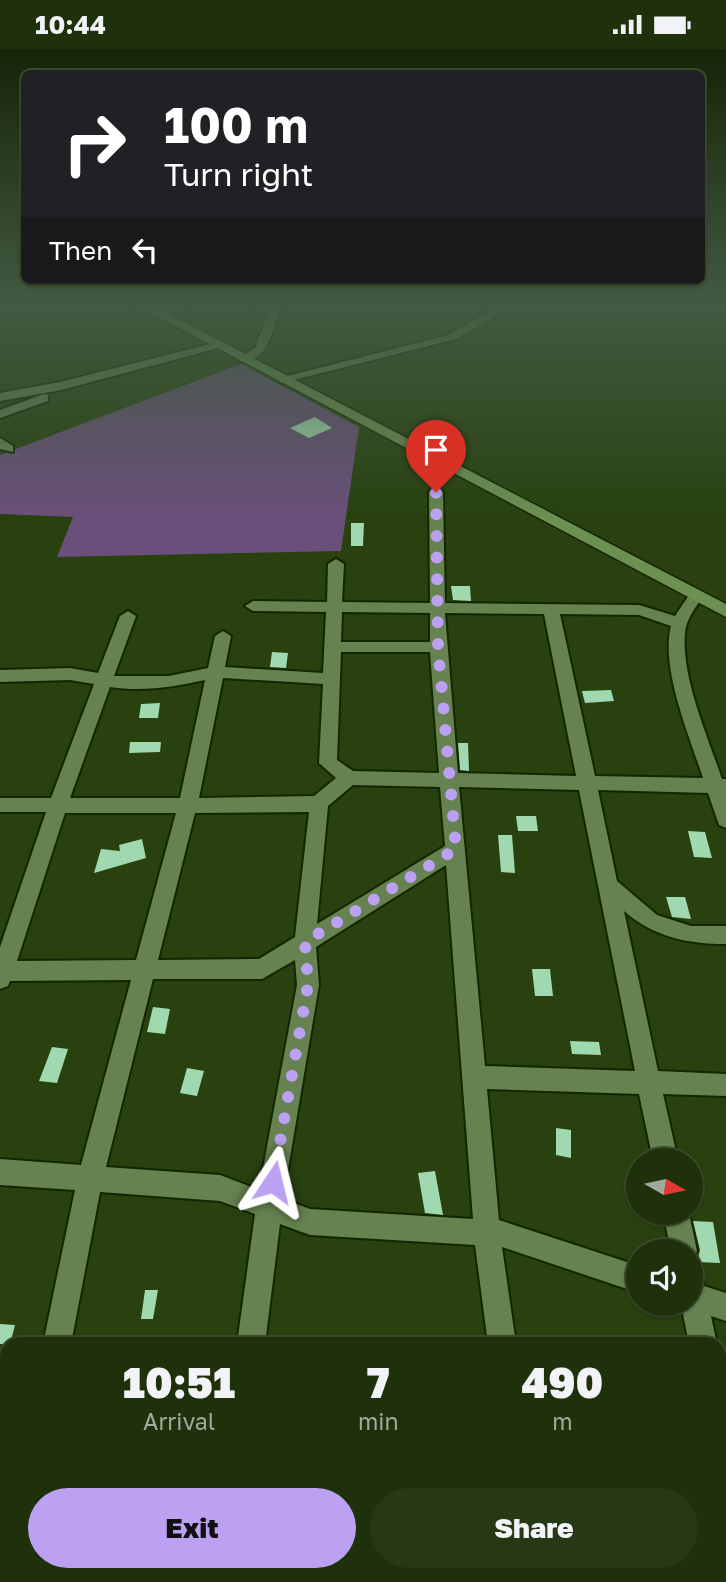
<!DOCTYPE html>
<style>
:root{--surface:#1e310b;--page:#263914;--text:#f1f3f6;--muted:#a1a99d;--line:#3c4c2c;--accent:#bca0f2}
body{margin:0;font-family:"Golos Text",sans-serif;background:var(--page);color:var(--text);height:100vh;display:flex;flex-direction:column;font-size:26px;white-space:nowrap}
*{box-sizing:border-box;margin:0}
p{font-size:23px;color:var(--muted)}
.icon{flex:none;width:38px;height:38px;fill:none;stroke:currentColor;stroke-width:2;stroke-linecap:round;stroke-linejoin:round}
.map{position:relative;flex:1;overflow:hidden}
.drawer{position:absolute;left:0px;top:1288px;width:726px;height:245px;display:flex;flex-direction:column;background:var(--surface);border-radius:21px 21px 0 0;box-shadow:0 2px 5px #0004,0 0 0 2px var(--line)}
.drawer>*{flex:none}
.top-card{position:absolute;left:21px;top:21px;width:684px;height:214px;border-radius:10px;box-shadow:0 2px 5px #0004,0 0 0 2px var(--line);background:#202124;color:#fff;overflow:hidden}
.needle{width:46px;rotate:99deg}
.controls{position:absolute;left:626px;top:1099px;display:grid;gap:14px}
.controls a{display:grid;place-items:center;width:77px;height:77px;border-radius:50%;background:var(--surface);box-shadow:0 2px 5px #0004,0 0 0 2px var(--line);font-size:35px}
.pin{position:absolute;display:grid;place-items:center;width:60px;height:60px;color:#fff;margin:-72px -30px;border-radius:50% 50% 50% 0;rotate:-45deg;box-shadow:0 0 7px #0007}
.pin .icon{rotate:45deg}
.me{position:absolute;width:77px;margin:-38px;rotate:10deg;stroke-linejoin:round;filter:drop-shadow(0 0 5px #0008)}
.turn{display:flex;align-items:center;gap:24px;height:147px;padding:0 28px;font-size:32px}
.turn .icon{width:91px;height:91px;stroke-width:2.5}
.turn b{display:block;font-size:49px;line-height:60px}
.then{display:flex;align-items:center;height:66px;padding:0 28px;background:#0003;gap:14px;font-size:26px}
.eta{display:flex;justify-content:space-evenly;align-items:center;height:119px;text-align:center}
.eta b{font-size:42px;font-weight:800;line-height:49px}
.action{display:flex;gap:14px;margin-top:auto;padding:14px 28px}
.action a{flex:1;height:80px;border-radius:42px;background:var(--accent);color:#111;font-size:28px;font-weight:800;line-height:80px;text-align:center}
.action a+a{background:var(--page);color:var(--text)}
.status{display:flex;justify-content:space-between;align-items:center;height:49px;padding:0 35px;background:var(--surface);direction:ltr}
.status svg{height:19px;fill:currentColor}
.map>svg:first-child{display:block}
.green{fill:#6a4f7a}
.building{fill:#a0d8af}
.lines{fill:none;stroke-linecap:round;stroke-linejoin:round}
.minor-casing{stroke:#132602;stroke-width:4}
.major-casing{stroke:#132602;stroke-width:3}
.minor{fill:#658250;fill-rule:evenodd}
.major{fill:#6c8f52;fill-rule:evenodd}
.route{stroke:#bca0f2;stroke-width:12;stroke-dasharray:0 21.6}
</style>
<div class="status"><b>10:44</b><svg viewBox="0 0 49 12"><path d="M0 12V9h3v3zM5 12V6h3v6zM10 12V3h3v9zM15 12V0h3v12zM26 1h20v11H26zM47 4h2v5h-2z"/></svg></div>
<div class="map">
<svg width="726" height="1533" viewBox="0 0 726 1533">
<rect width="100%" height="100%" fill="#28410f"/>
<path class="green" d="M241,315L359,378L341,502L57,508L73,468L0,465V406Z"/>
<path class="building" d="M315,368L332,379L309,389L290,379Z
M351,474H364L363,497H351Z
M451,537H470L471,552L453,551Z
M272,603L288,604L286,619L270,618Z
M611,641L614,652L585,654L582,642Z
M160,654L158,669H139L141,655Z
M130,693H161L160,703L129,704Z
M458,694H468L469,722L460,721Z
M516,767H536L538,782H518Z
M688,782L705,783L712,809L694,808Z
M498,786H512L515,824L501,823Z
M142,790L146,809L94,824L101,800L120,802L119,796Z
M666,848H685L691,870L672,868Z
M532,920H550L553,947H535Z
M153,958L170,960L165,985L147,983Z
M570,992L599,993L601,1006L572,1005Z
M52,998L68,1000L57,1034L39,1032Z
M187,1019L204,1022L197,1047L180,1044Z
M556,1079L571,1081V1109L556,1106Z
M435,1122L443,1166L425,1164L418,1124Z
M693,1172L713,1173L720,1214L697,1213L700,1201Z
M145,1241H158L153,1270H141Z
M0,1275L15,1276L10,1295H0Z"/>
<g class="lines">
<defs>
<path id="minor" d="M174,256H189L163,267L154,265Z
M271,256H281C274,277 269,315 240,312V308L255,299Z
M492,256H502L500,265L456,290L282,334L276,330L448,286L491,261Z
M218,293L222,294V298L61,341L0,352V344L60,333Z
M44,345L48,346V352L0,369V361Z
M0,389L13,397V403L0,400Z
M436,439L443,443L445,554L639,556L675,567L691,543L696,541L704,546C696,558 686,570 685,584C681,628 708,688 722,730H726V779L719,776L708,744L598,741L617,832L657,866L691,877H726V895C687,895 654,888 624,862L658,1022L726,1025V1047L663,1045L678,1111H653L639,1045L487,1040L499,1171L639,1217V1244L502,1198L516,1295H488L475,1196L310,1186L280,1175L265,1295H237L255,1165L220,1152L100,1143L71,1295H43L75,1141L0,1136V1110L81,1116L131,931L10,932L8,937L0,940V898L46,763H0V749H51L94,635L70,631L0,633V621L70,619L98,624L120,567L128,562L136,567L114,627H169L208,619L215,587L223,582L231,587L225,618L323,624L326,563L253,562L245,557L253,552L327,553L328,515L336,510L344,515L342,553L430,554L429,443ZM342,563L430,564V593H341ZM445,564L544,565L576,727L458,724ZM560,565L639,566L671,577C660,619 690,689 703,729L595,727ZM341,603H430L439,724L353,722L337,711ZM223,629L323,635L319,714L336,729L314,747L199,749ZM205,631L180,749H70L110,638C143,643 173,638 205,631ZM353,736L440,738L445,797L317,875L328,757ZM459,738L579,741L635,1022L485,1017ZM309,763L295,888L259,910L158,911L195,764ZM65,764H176L136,911L17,912ZM446,816L473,1170L310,1160L283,1150L319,936L316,898ZM295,911L297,936L259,1141L220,1126L106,1118L153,930H262Z
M663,1164H689L697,1202L693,1211L691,1202H671Z
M691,1226L701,1229L704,1237L726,1244V1272L711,1267L717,1295H689L681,1255H691Z
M719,1360L726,1363V1423L719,1420Z
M0,1446H7V1476H0Z
M719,1458H726V1490H719Z
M7,1511V1526H25L24,1533H0V1514Z
M549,1526H581L583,1533H551Z"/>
<path id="major" d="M136,256H151L726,555V568Z"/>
</defs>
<use href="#minor" class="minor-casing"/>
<use href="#major" class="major-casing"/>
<use href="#minor" class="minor"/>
<use href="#major" class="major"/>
</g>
<linearGradient id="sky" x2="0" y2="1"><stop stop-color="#162408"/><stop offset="0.54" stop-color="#425a42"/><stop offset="1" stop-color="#425a42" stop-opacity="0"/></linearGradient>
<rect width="726" height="471" fill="url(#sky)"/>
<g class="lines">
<path class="route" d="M273,1133L308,936L305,893L456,800L438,598L436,443"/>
</g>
</svg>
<div class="controls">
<a><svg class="needle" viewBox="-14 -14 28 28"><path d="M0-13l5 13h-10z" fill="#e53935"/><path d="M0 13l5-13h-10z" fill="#a1a99d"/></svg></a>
<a><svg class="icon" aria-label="sound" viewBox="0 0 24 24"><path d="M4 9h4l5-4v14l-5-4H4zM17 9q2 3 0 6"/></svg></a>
</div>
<div class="pin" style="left:436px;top:443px;background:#d93025"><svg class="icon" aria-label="arrive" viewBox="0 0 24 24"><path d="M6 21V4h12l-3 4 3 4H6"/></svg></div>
<svg class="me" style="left:273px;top:1133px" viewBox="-20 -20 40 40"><path d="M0-17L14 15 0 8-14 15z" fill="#bca0f2" stroke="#fff" stroke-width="4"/></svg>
<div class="top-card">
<div class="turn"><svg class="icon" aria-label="right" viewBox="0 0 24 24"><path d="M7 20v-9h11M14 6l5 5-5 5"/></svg><div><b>100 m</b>Turn right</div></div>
<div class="then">Then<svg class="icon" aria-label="left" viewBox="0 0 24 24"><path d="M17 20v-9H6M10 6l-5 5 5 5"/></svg></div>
</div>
<section class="drawer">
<div class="eta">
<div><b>10:51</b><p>Arrival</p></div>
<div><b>7</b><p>min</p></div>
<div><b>490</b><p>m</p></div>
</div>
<div class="action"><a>Exit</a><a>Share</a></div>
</section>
</div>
